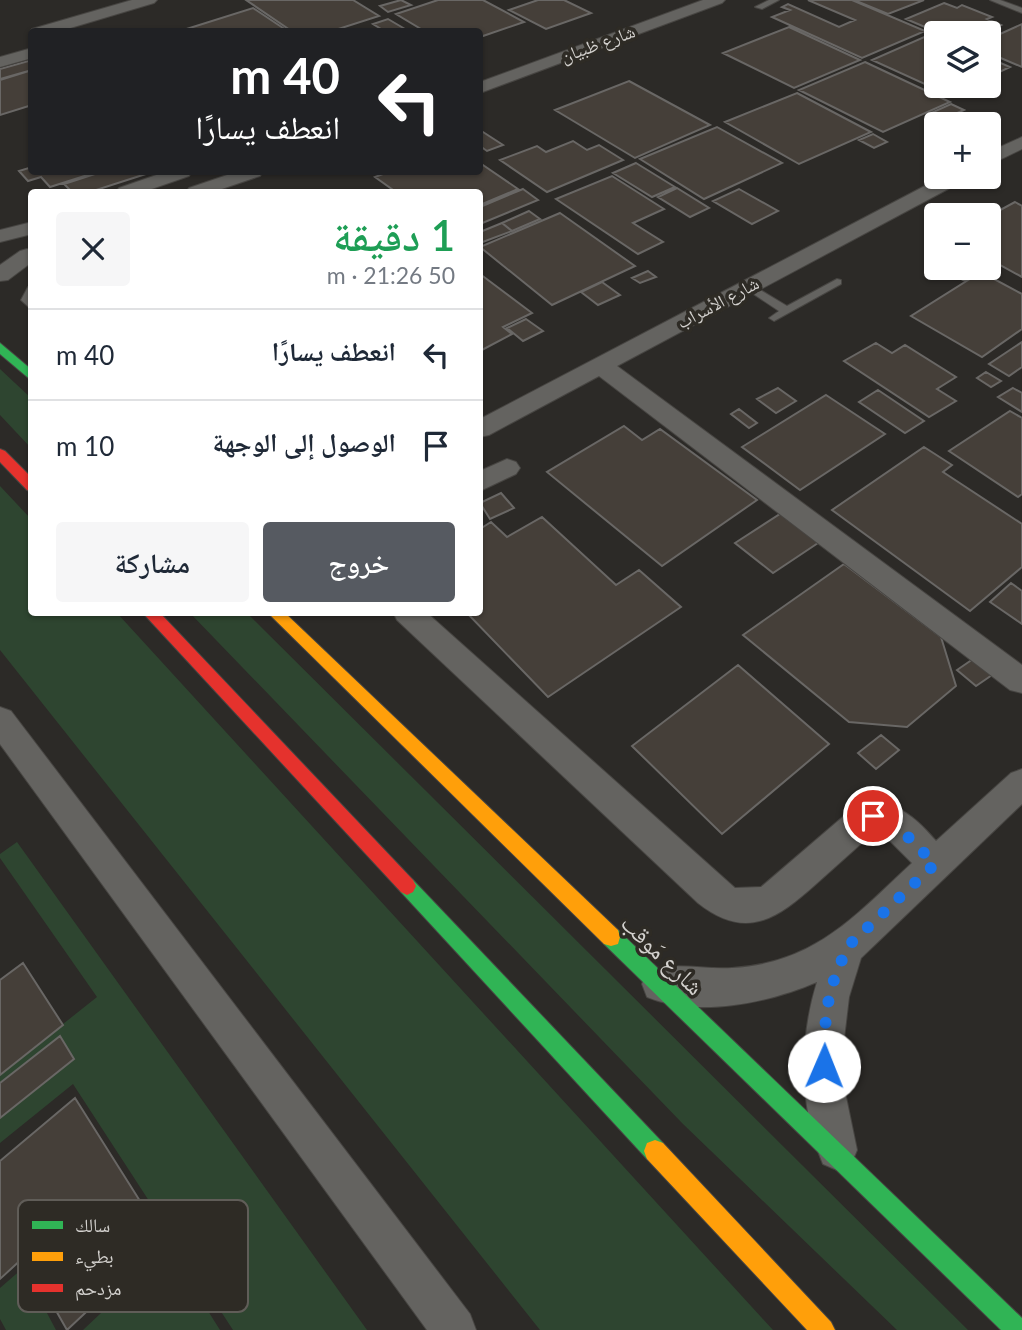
<!DOCTYPE html>
<html lang="ar">
<meta charset="utf-8">
<style>
:root{--surface:#fff;--page:#f6f6f7;--text:#1f2937;--muted:#747a83;--line:#e0e1e3;--accent:#565a61}
body{margin:0;font-family:Lato,"Noto Naskh Arabic",sans-serif;background:var(--page);color:var(--text);direction:rtl;height:100vh;display:flex;flex-direction:column;font-size:26px;white-space:nowrap}
*{box-sizing:border-box;margin:0}
p{font-size:23px;color:var(--muted)}
.icon{flex:none;width:38px;height:38px;fill:none;stroke:currentColor;stroke-width:2;stroke-linecap:round;stroke-linejoin:round}
.map{position:relative;flex:1;overflow:hidden;direction:ltr}
.sheet{position:absolute;left:28px;top:189px;width:455px;height:427px;display:flex;flex-direction:column;background:var(--surface);border-radius:7px;box-shadow:0 2px 5px #0004;direction:rtl}
.sheet>*{flex:none}
.hud{position:absolute;left:28px;top:28px;width:455px;height:147px;border-radius:7px;box-shadow:0 2px 5px #0004;direction:rtl;background:#202124;color:#fff;overflow:hidden}
.fabs{position:absolute;left:924px;top:21px;display:grid;gap:14px}
.fabs a{display:grid;place-items:center;width:77px;height:77px;border-radius:7px;background:var(--surface);box-shadow:0 2px 5px #0004;font-size:35px}
.pin{position:absolute;display:grid;place-items:center;width:60px;height:60px;color:#fff;margin:-30px;border:4px solid #fff;border-radius:50%;box-shadow:0 2px 7px #0007}
.me{position:absolute;width:77px;margin:-38px;rotate:1deg;stroke-linejoin:round;filter:drop-shadow(0 0 5px #0008)}
.turn{display:flex;align-items:center;gap:24px;height:147px;padding:0 28px;font-size:32px}
.turn .icon{width:91px;height:91px;stroke-width:2.5}
.turn b{display:block;font-size:49px;line-height:60px}
.round{display:grid;place-items:center;flex:none;width:74px;height:74px;border-radius:7px;background:var(--page)}
.headline{display:flex;align-items:center;justify-content:space-between;height:119px;padding:0 28px}
h1{font-size:42px;font-weight:600;line-height:52px;color:#1e9e55}
.button{display:flex;gap:14px;margin-top:auto;padding:14px 28px}
.button a{flex:1;height:80px;border-radius:7px;background:var(--accent);color:#fff;font-size:28px;font-weight:600;line-height:80px;text-align:center}
.button a+a{background:var(--page);color:var(--text)}
ul{padding:0;list-style:none}
li{display:flex;align-items:center;gap:21px;height:91px;padding:0 28px;border-top:2px solid var(--line)}
li div{flex:1}
li b{display:block;font-size:26px}
li em{font-style:normal}
.map>svg:first-child{display:block}
.green{fill:#2e4530}
.building{fill:#453f39;stroke:#696765;stroke-width:2}
.lines{fill:none;stroke-linecap:round;stroke-linejoin:round}
.lane-casing{stroke:#474542;stroke-width:2}
.street-casing{stroke:#474542;stroke-width:2}
.fast-casing{stroke:#474542;stroke-width:2}
.slow-casing{stroke:#474542;stroke-width:2}
.jam-casing{stroke:#474542;stroke-width:2}
.lane{fill:#646360;fill-rule:evenodd}
.street{fill:#646360;fill-rule:evenodd}
.fast{fill:#30b455;fill-rule:evenodd}
.slow{fill:#ff9f0a;fill-rule:evenodd}
.jam{fill:#e5322d;fill-rule:evenodd}
.route{stroke:#1a73e8;stroke-width:12;stroke-dasharray:0 21.6}
.labels{text-anchor:middle;stroke-width:7;stroke-linejoin:round;paint-order:stroke}
.far-street-label{font-size:18px;fill:#d3d1ce;stroke:#2e2b25}
.near-street-label{font-size:24px;fill:#d3d1ce;stroke:#2e2b25}
.key{fill:#2e2b25;stroke:#605d58;stroke-width:2}
.key-label{font-size:19px;fill:#d3d1ce}
</style>
<div class="map">
<svg width="1022" height="1330" viewBox="0 0 1022 1330">
<rect width="100%" height="100%" fill="#2c2a27"/>
<path class="green" d="M0,369L31,398V448L0,415Z
M0,486L31,519L32,612L117,613L773,1330H540L0,650Z
M190,613H247L968,1330H897L683,1124Z
M17,842L367,1330H233L73,1084L0,1143V1074L97,997L0,858V854Z
M169,1249L220,1330H83Z
M23,1268L56,1330H6L0,1319V1288Z"/>
<path class="building" d="M246,0H353L379,16L329,32H293Z
M401,0L411,5L388,12L380,6Z
M438,0H483L524,22L480,37V32H426L396,14Z
M538,0H564L591,13L546,29L509,10Z
M808,0H852L925,31L862,58L772,17L790,10L782,7L788,4L839,27L855,20Z
M854,0H924L888,14Z
M944,3L957,8L962,5L992,17L987,19L1001,25L983,33H939L906,19Z
M253,8L289,32H177Z
M388,19L410,32H386L373,24Z
M1022,24V67L989,53V39Z
M789,27L860,60L794,88L723,53Z
M931,34L936,36V86H971L951,96L872,60Z
M989,58L1010,67L989,77Z
M32,60V70L0,79V69Z
M865,62L950,102L883,132L799,90Z
M32,70V105L0,115V80Z
M629,81L710,125L635,158L555,110Z
M797,93L871,132L799,164L725,122Z
M951,104L964,110L944,119L931,113Z
M717,127L782,163L704,199L640,159Z
M483,132L503,145L487,151L480,146V133Z
M873,134L887,142L874,148L859,140Z
M573,141L587,150L599,145L623,160L547,192L500,160L537,146L546,152Z
M480,163L518,189L480,205V192H396L375,177L388,172H480Z
M636,163L675,187L652,197L613,173Z
M32,167V172H97L50,187L41,177L28,181L19,171Z
M101,172H152L90,192H72L64,184Z
M612,176L664,209L633,223L663,242L638,254L556,199Z
M677,188L709,208L690,217L658,197Z
M523,189L538,200L480,224V207Z
M739,189L778,211L752,224L713,201Z
M1015,202L1022,206V277L989,259V216Z
M529,211L540,219L512,231L502,223Z
M560,213L635,266L552,305L480,247Z
M502,223L512,231L480,243V232Z
M949,268H970L979,272L965,281L945,270Z
M648,271L656,277L640,283L632,278Z
M981,272L1022,294V329L982,357L911,316Z
M480,274L532,313L503,327L512,334L480,351Z
M602,282L620,295L598,305L581,292Z
M526,319L543,331L523,341L507,328Z
M1022,342V367L1009,376L989,364Z
M876,343L892,353L905,345L956,377L937,389L956,401L929,417L844,361Z
M986,372L1001,381L991,387L977,378Z
M778,388L796,401L776,413L757,399Z
M1013,388L1022,393V412L998,397Z
M878,390L924,421L905,433L859,402Z
M826,395L885,434L800,490L742,447Z
M739,409L757,423L749,428L731,414Z
M1010,411L1022,418V494L1018,497L949,451Z
M624,426L642,440L660,429L757,500L662,566L547,472Z
M924,447L952,465L943,472L1022,524V567L970,611L832,510Z
M501,493L514,508L490,519L480,503Z
M783,512L821,541L773,573L735,543Z
M542,517L616,585L639,570L681,607L548,697L466,612H480V529L491,522L507,537Z
M844,564L941,637L956,686L907,727L849,722L743,635Z
M1011,583L1022,591V624L990,602Z
M976,657L995,673L976,686L957,670Z
M738,665L829,744L722,834L632,746Z
M881,735L899,750L876,769L858,753Z
M23,963L63,1025L0,1075V980Z
M60,1036L74,1059L0,1118V1083Z
M75,1098L164,1239L67,1330L25,1256L0,1279V1161Z"/>
<g class="lines">
<defs>
<path id="lane" d="M769,0H779L762,9L755,7Z
M990,0H1000L1022,8V13Z
M837,279L841,280V284L774,321L769,318L779,311L743,287L752,285L787,306Z
M32,286V310L21,300L28,287Z"/>
<path id="street" d="M132,0H157L154,3L57,32H32V34L30,32L32,29Z
M703,0H725L722,3L480,93V82Z
M32,48V58L0,67V57Z
M1022,137V149L989,165V152Z
M165,172H191L189,176L143,192H116L119,188Z
M236,172H262L260,176L213,192H186L189,188Z
M942,177H966L963,181L617,366L1022,665V693L1010,690L599,376L489,435L480,437V419Z
M32,222V234L0,242V230Z
M27,249L32,250V262L8,280L0,281V265L20,251Z
M507,459L516,462L520,468L516,474L480,491V471Z
M393,612H426L735,888L761,887L852,809C890,795 912,813 936,841L1011,773L1022,769V804L861,958L849,997L843,1047L846,1097L857,1150L851,1164L837,1170L823,1164C799,1108 799,1040 817,982C768,1003 697,1018 647,997L642,984L647,971C672,961 705,970 732,968C815,963 855,916 912,863L883,834L873,833C854,850 835,867 816,884C777,919 746,941 698,903L397,620Z
M0,707L11,711L470,1314L476,1330H427L0,744Z"/>
<path id="fast" d="M0,343L32,370V381L0,354Z
M407,877L413,880L663,1143L666,1151L663,1159L655,1162L647,1159L401,892L398,886L401,880Z
M611,928L618,930L1022,1318V1330H1001L604,944L602,937L604,930Z"/>
<path id="slow" d="M267,612H284L618,930L620,937L618,944L611,946L604,944Z
M655,1140L663,1143L831,1322L835,1330H807L647,1159L644,1151L647,1143Z"/>
<path id="jam" d="M0,449L5,451L32,478V492L27,490L0,462Z
M142,612H159L413,880L416,886L413,892L407,895L401,892Z"/>
</defs>
<use href="#lane" class="lane-casing"/>
<use href="#street" class="street-casing"/>
<use href="#fast" class="fast-casing"/>
<use href="#slow" class="slow-casing"/>
<use href="#jam" class="jam-casing"/>
<use href="#lane" class="lane"/>
<use href="#street" class="street"/>
<use href="#fast" class="fast"/>
<use href="#slow" class="slow"/>
<use href="#jam" class="jam"/>
</g>
<g class="lines">
<path class="route" d="M824,1066L826,1011L835,976L848,946L935,864L893,822L873,816"/>
</g>
<g class="labels">
<g class="far-street-label">
<text transform="translate(598 44) rotate(-20)" y="6">شارع ظبيان</text>
<text transform="translate(718 303) rotate(-28)" y="6">شارع الأسراب</text>
</g>
<g class="near-street-label">
<text transform="translate(662 955) rotate(44)" y="8">شارع مَوقب</text>
</g>
</g>
<rect x="18" y="1200" width="230" height="112" rx="10" class="key"/>
<rect x="32" y="1221" width="31" height="8" fill="#30b455"/>
<rect x="32" y="1252" width="31" height="9" fill="#ff9f0a"/>
<rect x="32" y="1284" width="31" height="8" fill="#e5322d"/>
<g class="key-label">
<text x="75" y="1232">سالك</text>
<text x="75" y="1263">بطيء</text>
<text x="75" y="1295">مزدحم</text>
</g>
</svg>
<div class="fabs">
<a><svg class="icon" aria-label="layers" viewBox="0 0 24 24"><path d="M12 4l9 5-9 5-9-5zM3 14l9 5 9-5"/></svg></a>
<a>+</a>
<a>−</a>
</div>
<div class="pin" style="left:873px;top:816px;background:#d93025"><svg class="icon" aria-label="arrive" viewBox="0 0 24 24"><path d="M6 21V4h12l-3 4 3 4H6"/></svg></div>
<svg class="me" style="left:824px;top:1066px" viewBox="-20 -20 40 40"><circle r="19" fill="#fff"/><path d="M0-13L10 11 0 6-10 11z" fill="#1a73e8"/></svg>
<div class="hud">
<div class="turn"><svg class="icon" aria-label="left" viewBox="0 0 24 24"><path d="M17 20v-9H6M10 6l-5 5 5 5"/></svg><div><b>40 m</b>انعطف يسارًا</div></div>
</div>
<section class="sheet">
<div class="headline"><div><h1>1 دقيقة</h1><p>50 m · 21:26</p></div><a class="round"><svg class="icon" aria-label="close" viewBox="0 0 24 24"><path d="M6 6l12 12M18 6L6 18"/></svg></a></div>
<ul>
<li><svg class="icon" aria-label="left" viewBox="0 0 24 24"><path d="M17 20v-9H6M10 6l-5 5 5 5"/></svg><div><b>انعطف يسارًا</b></div><em>40 m</em></li>
<li><svg class="icon" aria-label="arrive" viewBox="0 0 24 24"><path d="M6 21V4h12l-3 4 3 4H6"/></svg><div><b>الوصول إلى الوجهة</b></div><em>10 m</em></li>
</ul>
<div class="button"><a>خروج</a><a>مشاركة</a></div>
</section>
</div>
